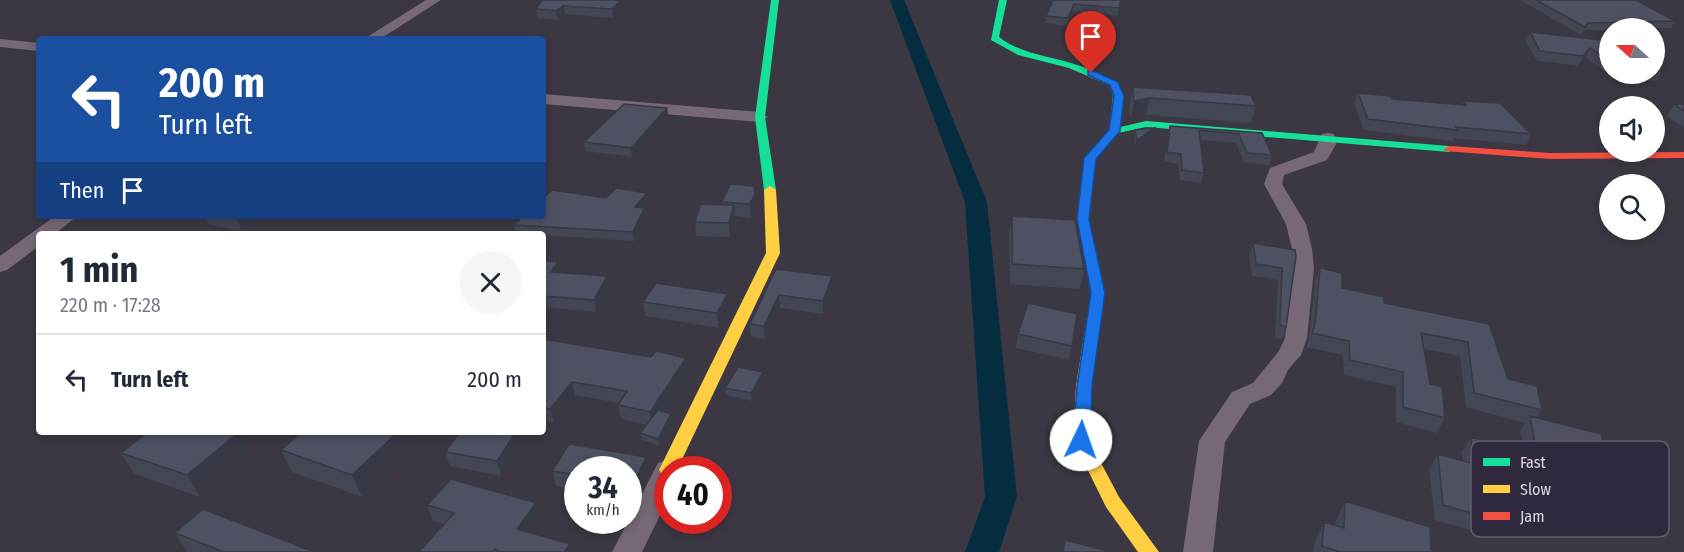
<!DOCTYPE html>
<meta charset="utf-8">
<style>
:root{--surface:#fff;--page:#f6f6f7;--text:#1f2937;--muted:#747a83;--line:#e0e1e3}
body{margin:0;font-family:"Fira Sans Condensed",sans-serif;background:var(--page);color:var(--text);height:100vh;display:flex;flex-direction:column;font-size:22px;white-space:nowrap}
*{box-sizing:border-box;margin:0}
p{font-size:20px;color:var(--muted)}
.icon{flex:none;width:33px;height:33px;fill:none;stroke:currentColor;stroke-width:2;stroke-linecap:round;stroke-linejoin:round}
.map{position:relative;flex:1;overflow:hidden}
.sheet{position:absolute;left:36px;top:231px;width:510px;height:204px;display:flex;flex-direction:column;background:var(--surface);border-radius:6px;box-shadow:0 3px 9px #0003}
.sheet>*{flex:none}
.guide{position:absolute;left:36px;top:36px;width:510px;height:183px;border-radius:6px;box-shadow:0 3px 9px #0003;background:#1a4fa0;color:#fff;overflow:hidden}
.needle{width:39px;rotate:291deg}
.controls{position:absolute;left:1599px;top:18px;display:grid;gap:12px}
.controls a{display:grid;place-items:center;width:66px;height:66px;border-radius:50%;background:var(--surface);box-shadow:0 3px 9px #0003;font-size:30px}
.speed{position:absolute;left:564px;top:456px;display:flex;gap:12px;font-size:30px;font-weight:700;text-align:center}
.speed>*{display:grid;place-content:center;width:78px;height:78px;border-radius:50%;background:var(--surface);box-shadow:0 3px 9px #0003;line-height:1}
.speed small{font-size:15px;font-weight:400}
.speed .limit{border:9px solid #d22;background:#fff;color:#111}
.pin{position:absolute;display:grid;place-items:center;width:51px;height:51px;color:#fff;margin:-62px -26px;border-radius:50% 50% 50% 0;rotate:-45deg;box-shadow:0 0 6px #0007}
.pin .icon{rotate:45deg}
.me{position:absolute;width:66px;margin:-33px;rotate:3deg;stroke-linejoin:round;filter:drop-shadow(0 0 4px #0008)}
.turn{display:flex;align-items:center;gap:21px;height:126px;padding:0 24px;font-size:27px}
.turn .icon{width:78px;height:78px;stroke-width:2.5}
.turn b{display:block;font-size:42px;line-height:51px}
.then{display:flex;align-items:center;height:57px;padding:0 24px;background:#0003;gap:12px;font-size:22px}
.round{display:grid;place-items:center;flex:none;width:63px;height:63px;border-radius:32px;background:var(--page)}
.overview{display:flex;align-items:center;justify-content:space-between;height:102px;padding:0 24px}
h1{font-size:36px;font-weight:700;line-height:45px}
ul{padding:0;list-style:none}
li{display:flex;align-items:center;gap:18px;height:90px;padding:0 24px;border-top:2px solid var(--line)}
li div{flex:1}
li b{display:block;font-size:22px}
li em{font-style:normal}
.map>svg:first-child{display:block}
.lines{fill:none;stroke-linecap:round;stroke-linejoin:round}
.canal{fill:#052d40;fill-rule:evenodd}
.street{fill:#766975;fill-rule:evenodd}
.fast{fill:#16e098;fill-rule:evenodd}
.slow{fill:#ffcf43;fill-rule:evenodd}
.jam{fill:#f24e42;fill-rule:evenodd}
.wall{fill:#434653}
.shaded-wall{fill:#373944}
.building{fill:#4e5161;stroke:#373944;stroke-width:1.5}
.route{fill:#1a73e8;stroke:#114b97;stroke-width:1.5}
.key{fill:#30293d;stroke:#625c6e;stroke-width:1.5}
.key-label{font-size:16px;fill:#d8d4e1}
</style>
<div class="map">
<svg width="1684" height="552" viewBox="0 0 1684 552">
<rect width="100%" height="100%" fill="#3b3843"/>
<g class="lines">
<path class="canal" d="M890,0H904L987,202L1017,497L999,552H965L985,497L965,202Z"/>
<path class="street" d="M426,0H441L380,39H364Z
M0,39L39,43V51L0,47Z
M543,94L760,112L768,117L760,122L543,104Z
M1328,133L1334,134L1336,144L1327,160L1284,175L1282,184L1306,224L1312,249L1314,268L1307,338L1301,355L1288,370L1282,383L1271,395L1250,404L1225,442L1213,552H1183L1199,441L1232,392L1253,383L1279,351L1285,338L1294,268L1292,249L1286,224L1264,184L1270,168L1314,152L1322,134Z
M55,216H77L55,234H39V246L7,270L0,272V256Z
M668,460L678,463L681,470H668V499L642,552H612L658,463Z"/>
<path class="fast" d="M771,0H779L765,117L776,190L770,194L764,190L755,117Z
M999,0H1007L999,37C1021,54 1048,56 1074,64C1090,68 1104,76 1118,82L1123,96L1120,127L1146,121L1449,146L1454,149L1449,152L1146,127L1118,133L1096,159L1089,219L1104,287L1097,291L1092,290L1077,219L1084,158L1109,130L1113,96L1111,86L1069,68L1018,55L991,40Z"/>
<path class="slow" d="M770,186L776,190L780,253L677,470H668V476L662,475L659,470L766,253L764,190Z
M1097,283L1102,284L1105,293L1092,386L1089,440L1119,497L1159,552H1138L1106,507L1073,440L1076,386L1091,293L1090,287Z"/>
<path class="jam" d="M1449,146L1550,153L1684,152V158L1550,159L1445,151L1444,149Z"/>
</g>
<path class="wall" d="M542,0H631L613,18L565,14L558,20L537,18L536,9Z
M1053,0H1121L1117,16L1073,11L1067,26L1045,23L1046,16Z
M1520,0H1636L1675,21L1671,28H1610V30H1584L1581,35Z
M1530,32L1610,41V74H1654V66L1662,71L1657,81L1614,78L1586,58L1578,66L1536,60L1526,41Z
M1133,87L1256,106L1251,123L1146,115L1131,118L1129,109Z
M1358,93L1392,99L1461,105L1462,101L1531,134L1526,145L1454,138L1453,141L1364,130L1354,103Z
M1674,104H1684V128L1667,116Z
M667,108L668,117L632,157L585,151L584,142Z
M1170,126L1262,133L1272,155L1269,165L1244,163L1236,143L1200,140L1204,173L1201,183L1180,180L1178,164L1164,161Z
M1154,128L1153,134L1135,147L1134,136L1135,130Z
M730,184L756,207L751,218L735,216L730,237L696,236L695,222L722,205V202Z
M606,198L648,201L643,208H644L646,216L634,241L543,235V234L516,233L514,225Z
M204,216H263L264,217L242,231L208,224Z
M1012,216L1084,269L1080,289L1010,284L1009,235Z
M1253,243L1296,256L1286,327L1282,339L1275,338L1278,280L1252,276L1249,255Z
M543,260L561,273L607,276L609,288L596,312L543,307Z
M1320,268L1342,288L1384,303L1489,324L1508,379L1542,410L1537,418L1609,463L1598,478L1582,474L1590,505L1579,520L1533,507L1530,494L1487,481L1493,519L1484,534L1435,520L1429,470L1438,454L1463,461L1462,452L1471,437L1524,451L1520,431L1525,423L1466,407L1460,356L1424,349L1430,384L1445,418L1437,433L1396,422V387L1344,375L1343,355L1306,347L1309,338L1315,282Z
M776,269L832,276L833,288L823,314L780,308L765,339L751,337L750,324Z
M728,294L729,308L719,328L645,316L643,302Z
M1077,314L1069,360L1016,348L1018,334Z
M543,339L651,357L686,358L688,371L662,411L671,414L672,422L659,446L642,440L640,433L647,425L621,419L618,405L619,403L575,395L554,423L543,420Z
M763,372V380L752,401L726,395L725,388Z
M148,432H241L252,453L200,497L135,474L121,453Z
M302,432H414L418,443L362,497L292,472L281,450Z
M460,432H530L501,476L450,466L445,452Z
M646,457L649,473L636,500L628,499V470H578V490L556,486L552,471Z
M1345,501L1431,552H1313L1314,544L1324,522L1335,525V523Z
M536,503L541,519L531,532L572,552H419L445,524L433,521L427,505Z
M175,533L314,552H187Z"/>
<path class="shaded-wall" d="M621,0H631L613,18L612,9Z
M1074,4L1073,11L1067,26L1068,18Z
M563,6L565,14L558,20L556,11Z
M1590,48L1586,58L1578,66L1583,56Z
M1150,98L1146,115L1131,118L1134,101Z
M667,108L668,117L632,157L631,148Z
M1154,128L1153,134L1135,147L1137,140Z
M754,186L756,207L751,218L750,204Z
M647,193L648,201L637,215L635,207Z
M734,205L735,218L730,237L729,223Z
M644,208L646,216L634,241L633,232Z
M242,216H263L264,217L242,231L237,219Z
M558,262L561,274L551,272Z
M607,276L609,288L596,312L594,300Z
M832,276L833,288L823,314V301Z
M728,294L729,308L719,328L717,313Z
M779,295L780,308L765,339L764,326Z
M686,358L688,371L653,426L650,412Z
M763,372V380L752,401L751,393Z
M572,382L575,395L554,423L550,409Z
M671,414L672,422L659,446L658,439Z
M239,432H241L252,453L200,497L187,475Z
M398,432H414L418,443L362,497L352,475Z
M516,432H530L501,476L497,461Z
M646,457L649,473L636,500L633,485Z
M536,503L541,519L522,544L517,529Z
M570,544L572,552H564Z"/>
<path class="building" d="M542,0H621L612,9L563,6L556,11L536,9Z
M1053,0H1121L1119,8L1074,4L1068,18L1046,16Z
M1536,0H1636L1675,21L1588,23L1585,27Z
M1530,32L1610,41V61L1590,48L1583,56L1540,51Z
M1654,66L1662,71L1654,70Z
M1133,87L1251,95L1256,106L1150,98L1134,101L1133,92Z
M1358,93L1390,96L1392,99L1466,105L1462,101L1500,103L1531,134L1456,127L1458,130L1368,119Z
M624,104L667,108L631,148L584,142Z
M1674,104H1684V111Z
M1170,126L1262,133L1272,155L1247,153L1239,134L1199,130L1204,173L1182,170L1181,154L1167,152Z
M1154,128L1137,140L1135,130Z
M730,184L754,186L755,194L750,204L722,202Z
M616,188L647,193L635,207L644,208L633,232L514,225L523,216H543V198L552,190L606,198Z
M701,204L734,205L729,223L695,222Z
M221,216H242L237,219Z
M1012,216L1075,220L1084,269L1012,264Z
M1253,243L1295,250L1296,256L1286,327L1280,325L1282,268L1256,264Z
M543,260L558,262L551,272L607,276L594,300L543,296Z
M1320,268L1342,273V288L1384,297V303L1489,324L1508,379L1537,386L1542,410L1474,393L1468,342L1421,333L1430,384L1442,387L1445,418L1403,407V372L1350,360L1349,341L1312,333L1315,324Z
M776,269L832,276L823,301L779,295L764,326L750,324Z
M656,283L728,294L717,313L643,302Z
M1028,303L1077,314L1072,346L1018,334Z
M543,339L651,357L656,351L686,358L650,412L618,405L627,391L572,382L550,409L543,407Z
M738,367L763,372L751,393L725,388Z
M658,410L671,414L658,439L640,433Z
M1530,416L1601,434L1609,463L1578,455L1590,505L1543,491L1540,478L1473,459L1471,437L1537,455Z
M148,432H239L187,475L121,453Z
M302,432H398L352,475L281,450Z
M460,432H516L497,461L445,452Z
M569,444L646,457L633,485L628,484V470H578V475L552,471Z
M1438,454L1485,467L1493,519L1443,505Z
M451,479L536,503L517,529L570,544L564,552H499L495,549L492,552H419L454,513L427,505Z
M1345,501L1430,527L1431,552H1340L1322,546L1324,522L1344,528Z
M203,509L314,552H224L175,533Z
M1065,540L1112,552H1063Z"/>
<path class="route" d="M1091,70L1118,82L1124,96L1120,131L1096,159L1089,219L1105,293L1092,386L1090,440L1087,444L1081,446L1075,444L1073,440L1077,386L1091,293L1077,219L1084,158L1109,130L1114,96L1110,85L1088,75V71Z"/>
<rect x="1471" y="441" width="198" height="96" rx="9" class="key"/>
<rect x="1483" y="458" width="27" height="8" fill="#16e098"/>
<rect x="1483" y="485" width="27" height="8" fill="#ffcf43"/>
<rect x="1483" y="512" width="27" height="8" fill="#f24e42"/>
<g class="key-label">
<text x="1520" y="468">Fast</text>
<text x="1520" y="495">Slow</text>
<text x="1520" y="522">Jam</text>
</g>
</svg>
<div class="controls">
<a><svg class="needle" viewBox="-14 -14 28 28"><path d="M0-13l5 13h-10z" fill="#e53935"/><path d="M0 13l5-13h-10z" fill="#747a83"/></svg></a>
<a><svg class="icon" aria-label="sound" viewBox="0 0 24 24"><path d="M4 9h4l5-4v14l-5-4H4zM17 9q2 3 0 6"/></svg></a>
<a><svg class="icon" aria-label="search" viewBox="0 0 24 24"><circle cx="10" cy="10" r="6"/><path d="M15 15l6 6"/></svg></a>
</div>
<div class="speed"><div>34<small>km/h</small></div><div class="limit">40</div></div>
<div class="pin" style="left:1091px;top:73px;background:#d93025"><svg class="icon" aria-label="arrive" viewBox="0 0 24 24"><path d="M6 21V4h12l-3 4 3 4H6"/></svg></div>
<svg class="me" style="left:1081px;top:440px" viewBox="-20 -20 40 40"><circle r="19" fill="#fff"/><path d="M0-13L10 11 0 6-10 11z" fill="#1a73e8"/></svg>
<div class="guide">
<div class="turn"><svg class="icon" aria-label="left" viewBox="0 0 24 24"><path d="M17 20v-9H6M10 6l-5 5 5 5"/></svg><div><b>200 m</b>Turn left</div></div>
<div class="then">Then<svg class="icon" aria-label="arrive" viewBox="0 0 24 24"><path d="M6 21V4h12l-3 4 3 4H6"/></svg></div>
</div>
<section class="sheet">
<div class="overview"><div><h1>1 min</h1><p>220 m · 17:28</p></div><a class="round"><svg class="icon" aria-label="close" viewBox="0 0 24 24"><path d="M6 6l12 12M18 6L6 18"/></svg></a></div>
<ul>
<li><svg class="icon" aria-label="left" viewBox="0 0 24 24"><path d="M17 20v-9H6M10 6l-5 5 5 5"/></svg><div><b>Turn left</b></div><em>200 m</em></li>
</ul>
</section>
</div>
